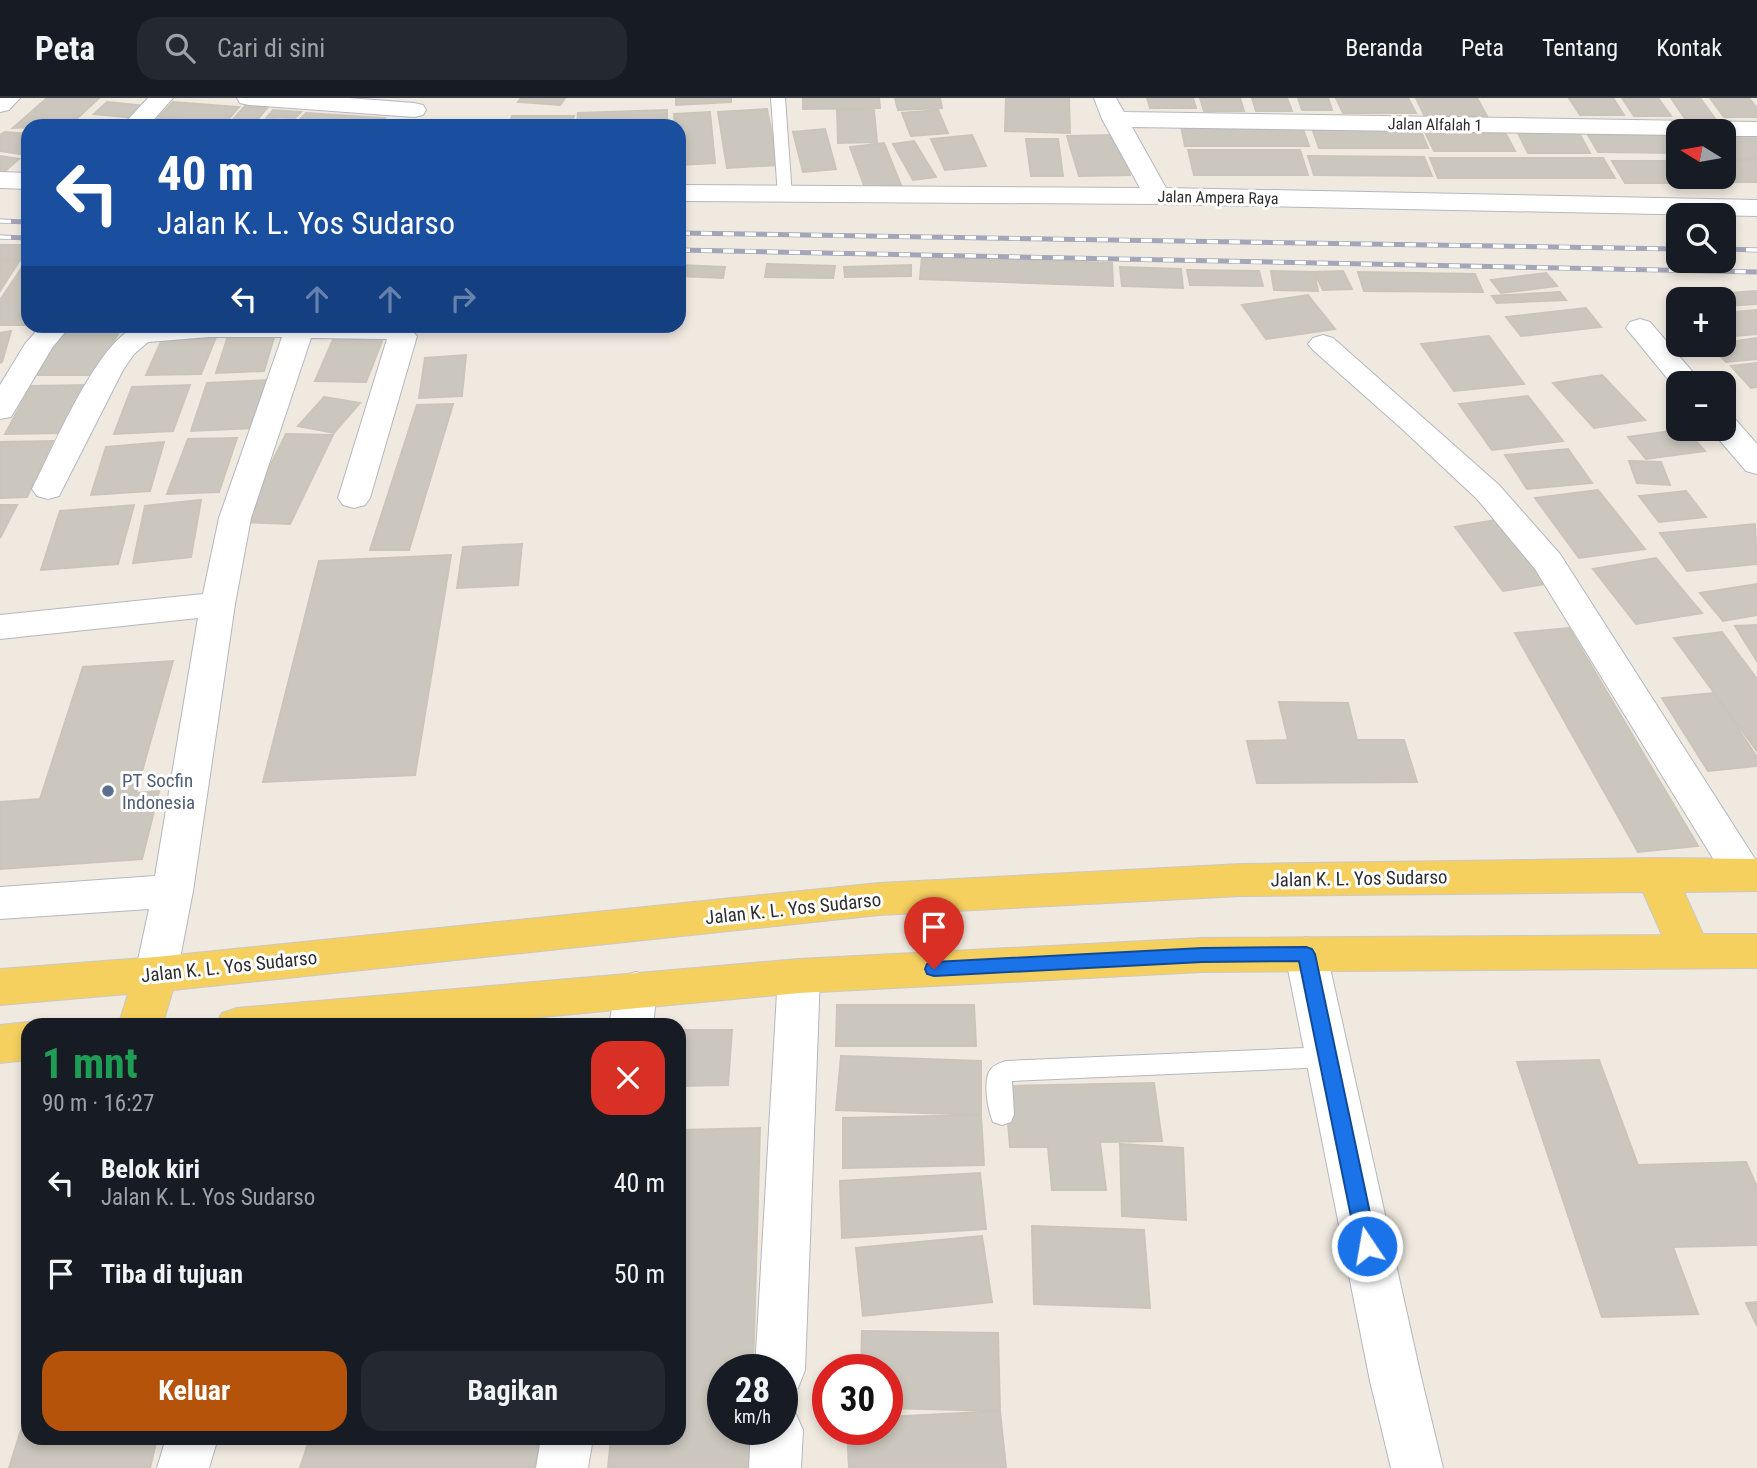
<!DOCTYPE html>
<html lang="id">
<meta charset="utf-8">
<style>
:root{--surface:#171b24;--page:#242831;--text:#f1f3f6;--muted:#9ea1a6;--line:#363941;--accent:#b45309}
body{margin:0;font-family:"Roboto Condensed",sans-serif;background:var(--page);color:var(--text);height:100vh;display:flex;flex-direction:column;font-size:26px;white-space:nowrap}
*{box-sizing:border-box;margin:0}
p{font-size:23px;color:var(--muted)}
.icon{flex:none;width:38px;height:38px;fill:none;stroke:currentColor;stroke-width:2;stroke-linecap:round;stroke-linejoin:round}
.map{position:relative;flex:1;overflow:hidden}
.drawer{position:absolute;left:21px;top:920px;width:665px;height:427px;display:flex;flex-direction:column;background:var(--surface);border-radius:21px;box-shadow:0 4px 10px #0003}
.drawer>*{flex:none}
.hud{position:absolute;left:21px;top:21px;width:665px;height:214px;border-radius:21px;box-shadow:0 4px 10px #0003;background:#1a4fa0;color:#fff;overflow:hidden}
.needle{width:46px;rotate:281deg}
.buttons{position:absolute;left:1666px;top:21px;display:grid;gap:14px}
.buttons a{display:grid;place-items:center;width:70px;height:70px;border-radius:14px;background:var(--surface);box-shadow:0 4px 10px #0003;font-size:35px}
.speed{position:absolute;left:707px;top:1256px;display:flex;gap:14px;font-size:35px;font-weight:700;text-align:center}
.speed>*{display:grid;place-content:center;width:91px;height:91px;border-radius:50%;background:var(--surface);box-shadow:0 4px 10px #0003;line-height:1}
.speed small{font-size:18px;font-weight:400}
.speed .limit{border:10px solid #d22;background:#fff;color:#111}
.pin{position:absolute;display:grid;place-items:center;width:60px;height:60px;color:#fff;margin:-72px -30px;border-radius:50% 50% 50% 0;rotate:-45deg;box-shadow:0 0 7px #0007}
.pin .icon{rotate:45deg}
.me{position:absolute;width:77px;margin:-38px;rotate:348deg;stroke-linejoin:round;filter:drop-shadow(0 0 5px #0008)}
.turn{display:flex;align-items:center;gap:24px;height:147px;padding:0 21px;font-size:32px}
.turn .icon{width:91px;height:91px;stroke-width:2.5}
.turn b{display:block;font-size:49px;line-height:60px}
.lanes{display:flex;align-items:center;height:66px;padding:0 21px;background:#0003;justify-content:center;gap:35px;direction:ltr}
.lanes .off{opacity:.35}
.round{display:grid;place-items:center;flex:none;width:74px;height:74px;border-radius:21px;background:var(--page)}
.headline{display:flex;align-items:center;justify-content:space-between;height:119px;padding:0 21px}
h1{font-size:42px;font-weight:700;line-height:52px;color:#1e9e55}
.action{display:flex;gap:14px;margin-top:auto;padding:14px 21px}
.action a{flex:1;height:80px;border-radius:21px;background:var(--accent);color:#fff;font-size:28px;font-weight:700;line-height:80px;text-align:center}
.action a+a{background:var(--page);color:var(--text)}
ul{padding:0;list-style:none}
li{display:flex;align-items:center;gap:21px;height:91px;padding:0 21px}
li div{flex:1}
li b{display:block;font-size:26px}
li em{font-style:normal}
header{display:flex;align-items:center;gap:42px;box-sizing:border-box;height:98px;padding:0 35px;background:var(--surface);border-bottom:2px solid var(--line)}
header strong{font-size:33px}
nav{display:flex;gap:38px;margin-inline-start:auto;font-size:24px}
.search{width:490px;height:63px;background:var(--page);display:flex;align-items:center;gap:18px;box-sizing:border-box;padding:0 24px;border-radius:21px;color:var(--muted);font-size:26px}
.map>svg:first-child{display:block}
.building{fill:#cbc7be;stroke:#cbc5b9;stroke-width:2}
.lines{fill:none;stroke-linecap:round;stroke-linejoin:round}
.service-casing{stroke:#b4b7c1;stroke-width:2}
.minor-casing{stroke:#b4b7c1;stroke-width:2}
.primary-casing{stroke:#c9c9c9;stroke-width:2}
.service{fill:#fff;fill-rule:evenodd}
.minor{fill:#fff;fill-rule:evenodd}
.primary{fill:#f5d05f;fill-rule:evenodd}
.rail-casing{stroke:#a2a6b8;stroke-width:5}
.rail{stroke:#fff;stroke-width:3.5;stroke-dasharray:11;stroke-linecap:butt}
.route{fill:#1a73e8;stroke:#114b97;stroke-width:2}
.service-dot{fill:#5c6f8a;stroke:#fff;stroke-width:2.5}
.labels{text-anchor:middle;stroke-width:6;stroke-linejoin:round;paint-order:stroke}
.far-street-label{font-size:16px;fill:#2e2e2e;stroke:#fff}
.service-label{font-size:19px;fill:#4e5e75;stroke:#fff;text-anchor:start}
.street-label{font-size:19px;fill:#2e2e2e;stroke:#fff}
</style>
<header>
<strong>Peta</strong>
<div class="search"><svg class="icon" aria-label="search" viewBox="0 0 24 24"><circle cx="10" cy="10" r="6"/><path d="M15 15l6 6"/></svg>Cari di sini</div>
<nav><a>Beranda</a><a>Peta</a><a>Tentang</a><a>Kontak</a></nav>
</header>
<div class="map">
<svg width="1757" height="1370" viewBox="0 0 1757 1370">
<rect width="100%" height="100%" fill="#efe9e0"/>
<path class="building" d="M47,0H99L69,28L13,30Z
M521,0H565L560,7L518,4Z
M676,0H731V4L676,7Z
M803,0H879L880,10L803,11Z
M895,0H940L942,10L898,12Z
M1006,0H1069L1070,35L1005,33Z
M1147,0H1193L1196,10H1150Z
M1200,0H1240L1244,13H1204Z
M1252,0H1287L1292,13H1256Z
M1298,0H1328L1332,12H1302Z
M1336,0H1408L1416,15H1343Z
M1416,0H1477L1487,18L1425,19Z
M1569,0H1613L1624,17H1580Z
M1622,0H1658L1671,18H1634Z
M1671,0H1700L1716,22H1686Z
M1710,0H1749L1757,10V19H1724Z
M107,4L147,8L135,20L94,16Z
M173,4L239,9L225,25L158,20Z
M245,8L268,9L252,28H227Z
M767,11L778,67L727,70L718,14Z
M273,12L301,14L295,20L267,19Z
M667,12V28H577L578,15Z
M837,12H874L877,44L838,45Z
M938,12L948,35L911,38L902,15Z
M710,14L715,65L679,67V28H675L674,16Z
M306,15L385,20L380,26L301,20Z
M512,18H574L571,28H509Z
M266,21L374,28H260Z
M1181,28H1302L1309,48H1185Z
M1312,30L1420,31L1428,50H1319Z
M825,31L836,71L803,74L793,34Z
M1517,33H1578L1590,55H1528Z
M5,34L28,36V57L0,53V37Z
M1426,36H1506L1515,53H1434Z
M972,37L986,68L945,72L931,41Z
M1118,37L1130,77L1079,78L1067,38Z
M1588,37H1665L1677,55L1598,54Z
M1724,38H1757V60H1724Z
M1026,41H1058L1063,78H1031Z
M914,43L936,79L913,82L893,46Z
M884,45L901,87L865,90L850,49Z
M1188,52H1300L1308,77H1194Z
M0,58L19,61L4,74H0Z
M1308,58L1424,59L1432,78L1314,77Z
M1430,60H1603L1615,80H1438Z
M1724,62H1757V84H1727L1723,79Z
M1612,63H1678V79H1714L1718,85H1625Z
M0,147H28V162L0,161Z
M922,158L1112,165L1113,188L920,181Z
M20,162L0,193V163Z
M27,162L28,227H0V202Z
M767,166L835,168L833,180L765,179Z
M679,167L725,169L723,180L679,178Z
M911,167V178L845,179L844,169Z
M1120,169L1181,171L1183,190L1122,188Z
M1187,172L1259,173L1263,188L1190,187Z
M1271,173L1314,174L1318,193L1274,192Z
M1343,173L1352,191L1323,192L1314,174Z
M1358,174L1475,176L1483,194L1364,193Z
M1546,175L1557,188L1501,195L1491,182Z
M1757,193V206L1724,208V201H1678V210L1670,199Z
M1560,194L1566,202L1497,205L1492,198Z
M1308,197L1335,231L1266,241L1242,207Z
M1586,210L1601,229L1521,238L1506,219Z
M1757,212V236L1724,239V215Z
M63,228H122L96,277H34Z
M11,233L2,264L0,265V235Z
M276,233L264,273L216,275L229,235Z
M218,234L201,276L146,277L165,235Z
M335,237L384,238L366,284L315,283Z
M1489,238L1524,286L1454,293L1421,246Z
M1757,240V261L1726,264L1710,247Z
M466,257L462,298L419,300L425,260Z
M1757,265V289L1751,290L1731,268Z
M1602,277L1645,322L1594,330L1553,285Z
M269,282L255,330L191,333L207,285Z
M88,287L64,335L5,336L31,288Z
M190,287L173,333L114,336L132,289Z
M1528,298L1563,343L1492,352L1459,306Z
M324,299L360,305L334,335L298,328Z
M453,306L409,452H370L417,307Z
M1685,331L1705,353L1646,361L1628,339Z
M286,336L333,337L290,426L242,424Z
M237,340L219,394L167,396L188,341Z
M53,343L27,399L0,400V344Z
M164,344L150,393L91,397L106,349Z
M1568,351L1592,385L1527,391L1505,357Z
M1629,363L1661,364L1670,387L1637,385Z
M1598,392L1645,451L1579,460L1535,400Z
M1686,393L1706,419L1659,424L1639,398Z
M201,402L191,459L133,465L145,408Z
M0,407H17L0,440Z
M134,407L118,466L41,472L60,413Z
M1501,421L1551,485L1503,493L1455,429Z
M1755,426L1757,466L1687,473L1660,435Z
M522,446L518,487L457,490L463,449Z
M451,457L415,677L263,684L319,463Z
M1656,460L1702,515L1636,526L1593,471Z
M1757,486V517L1723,523L1700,495Z
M1757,527V563L1735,528Z
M1569,530L1698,748L1638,754L1515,535Z
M1722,534L1757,581V653L1674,540Z
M173,563L136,695L159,693L142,761L0,771V704L40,701L83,569Z
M1714,595L1757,659V668L1708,673L1662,600Z
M1279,604L1348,605L1357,642H1404L1417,684L1257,685L1247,643L1288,642Z
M837,907H974L976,948H836Z
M679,932H732L728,987L679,988Z
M841,958L981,963V1017L836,1012Z
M1599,962L1638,1067L1746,1064L1757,1089V1147L1673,1149L1698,1216L1602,1219L1517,964Z
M1154,985L1162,1043L1100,1044L1106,1092H1052L1048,1049H1010L1005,988Z
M981,1017L984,1067L843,1070V1020Z
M760,1030L753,1272H723V1332H751L750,1370H608L611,1340H679V1032Z
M1120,1046L1183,1050L1186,1122L1122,1118Z
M980,1075L986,1131L842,1140L840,1083Z
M1032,1128L1144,1132L1150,1210L1034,1206Z
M982,1138L992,1204L863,1218L856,1150Z
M1757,1204V1228L1746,1205Z
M862,1233L998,1235L1000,1313L887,1310V1272H861Z
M1000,1313L1006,1370H849L847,1332H887V1319Z
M21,1332H28V1340H157L150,1370H9Z
M310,1340H502L540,1346L534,1370H300Z"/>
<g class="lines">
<defs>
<path id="service" d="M771,0H785L792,98L785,102L778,98Z
M1328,949L1337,952L1340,959L1337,966L1328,969L1012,983L1014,1016L1011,1024L1002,1027L993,1024C988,1012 982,982 991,971C994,967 1000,965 1006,963Z"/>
<path id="minor" d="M0,0H20L9,12L0,14Z
M148,0H173L148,28H122Z
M237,0H349L414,5L423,7L426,12L423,17L414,19L249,7L240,5Z
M1094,0H1116L1124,14L1757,24V38H1724V33H1678V37L1132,29L1166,90L1757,102V118L1157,106L679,103V87L1140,90L1102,21Z
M0,74L28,75V91L0,90Z
M1640,221L1650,224L1702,285H1678L1676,291L1626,230L1630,224Z
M41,228H70L52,250L11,319L0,321V287L25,246Z
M139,228H407L417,238L370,400L365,407L354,410L343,407L338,400L387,241L311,240L251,420L235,506L193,793L177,876L171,888L156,893L141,888L135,876L149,811L0,821V789L155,778L198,520L0,541V517L203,496L219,420L282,239H209L148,244L134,256L123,272L59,398L48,401L37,398L32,391C52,353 99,238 139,228Z
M1323,237L1333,240L1499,387L1560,456L1757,764V789L1744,793L1730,788L1535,471L1477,401L1401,330L1313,252L1308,246L1313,240Z
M1724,319L1735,321L1757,346V376L1746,373L1710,331H1724Z
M1306,839L1321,844L1327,856L1422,1283L1443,1370H1391L1370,1283L1285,856L1291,844Z
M799,861L814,866L820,878L805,1272L798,1290L782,1296V1272H755L778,878L784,866Z
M636,874L651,879L657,892L653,928H609L615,892L621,879Z
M782,1308L795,1314L803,1332L801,1370H749L751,1332H782Z
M166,1340H218L209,1370H157Z
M541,1340H593L588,1370H536Z"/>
<path id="primary" d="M1656,760L1757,761V793L1684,794L1703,836H1757V870L1202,874L799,895L445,928H215L222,915L237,910L799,861L1202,840L1662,837L1643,794L1241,798L879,817L173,892L162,928H118L128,896L0,907V871L156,859L879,785L1241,766Z
M28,924L37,928H28V962L0,965V927Z"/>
</defs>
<use href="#service" class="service-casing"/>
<use href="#minor" class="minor-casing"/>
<use href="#primary" class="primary-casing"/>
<use href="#service" class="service"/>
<use href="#minor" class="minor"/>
<use href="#primary" class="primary"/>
<defs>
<path id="rail" d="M0,123L28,124
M679,135L1678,151
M0,139L28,140
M1724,151L1757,152
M679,152L1757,174"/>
</defs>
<use href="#rail" class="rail-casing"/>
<use href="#rail" class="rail"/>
</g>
<path class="route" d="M1306,849L1312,851L1315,856L1377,1148L1374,1155L1367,1157L1360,1155L1357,1148L1299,863L1202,864L934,878L927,876L925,871L927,866L934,864L1202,850Z"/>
<circle class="service-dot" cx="108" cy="693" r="7"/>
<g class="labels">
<g class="far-street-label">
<text transform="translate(1435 26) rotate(1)" y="6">Jalan Alfalah 1</text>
<text transform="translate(1218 99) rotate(1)" y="6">Jalan Ampera Raya</text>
</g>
<g class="service-label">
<text x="122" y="689">PT Socfin<tspan x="122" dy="22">Indonesia</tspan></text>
</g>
<g class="street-label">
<text transform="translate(1359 780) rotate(-1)" y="7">Jalan K. L. Yos Sudarso</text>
<text transform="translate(793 810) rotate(-6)" y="7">Jalan K. L. Yos Sudarso</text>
<text transform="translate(229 868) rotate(-6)" y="7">Jalan K. L. Yos Sudarso</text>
</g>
</g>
</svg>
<div class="buttons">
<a><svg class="needle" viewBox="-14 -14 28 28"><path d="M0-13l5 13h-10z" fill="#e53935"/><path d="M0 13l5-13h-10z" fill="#9ea1a6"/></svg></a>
<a><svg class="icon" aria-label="search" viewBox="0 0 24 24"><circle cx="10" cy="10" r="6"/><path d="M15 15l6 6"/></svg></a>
<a>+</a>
<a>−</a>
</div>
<div class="speed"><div>28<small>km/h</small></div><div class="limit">30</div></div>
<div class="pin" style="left:934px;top:871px;background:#d93025"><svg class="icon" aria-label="arrive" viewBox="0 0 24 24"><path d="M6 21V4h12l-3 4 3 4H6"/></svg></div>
<svg class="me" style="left:1367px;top:1148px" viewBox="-20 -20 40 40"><circle r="17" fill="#1a73e8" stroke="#fff" stroke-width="3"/><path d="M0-11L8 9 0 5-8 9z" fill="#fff"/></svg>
<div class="hud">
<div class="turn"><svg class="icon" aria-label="left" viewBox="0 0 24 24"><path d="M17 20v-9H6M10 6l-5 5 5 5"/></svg><div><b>40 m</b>Jalan K. L. Yos Sudarso</div></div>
<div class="lanes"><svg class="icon" aria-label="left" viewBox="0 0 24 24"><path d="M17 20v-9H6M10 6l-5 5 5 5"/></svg><svg class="icon off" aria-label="ahead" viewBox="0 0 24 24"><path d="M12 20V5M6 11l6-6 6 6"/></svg><svg class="icon off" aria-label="ahead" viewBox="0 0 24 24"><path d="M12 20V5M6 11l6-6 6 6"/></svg><svg class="icon off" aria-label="right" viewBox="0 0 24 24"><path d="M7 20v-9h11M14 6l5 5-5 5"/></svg></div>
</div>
<section class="drawer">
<div class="headline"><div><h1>1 mnt</h1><p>90 m · 16:27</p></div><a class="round" style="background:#d93025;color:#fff"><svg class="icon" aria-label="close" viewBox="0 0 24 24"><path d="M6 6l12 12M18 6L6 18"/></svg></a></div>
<ul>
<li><svg class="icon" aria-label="left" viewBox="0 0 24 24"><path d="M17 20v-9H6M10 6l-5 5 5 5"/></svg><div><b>Belok kiri</b><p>Jalan K. L. Yos Sudarso</p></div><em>40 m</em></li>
<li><svg class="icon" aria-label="arrive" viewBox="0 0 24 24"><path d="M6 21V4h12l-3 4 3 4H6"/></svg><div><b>Tiba di tujuan</b></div><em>50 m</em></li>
</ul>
<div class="action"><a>Keluar</a><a>Bagikan</a></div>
</section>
</div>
